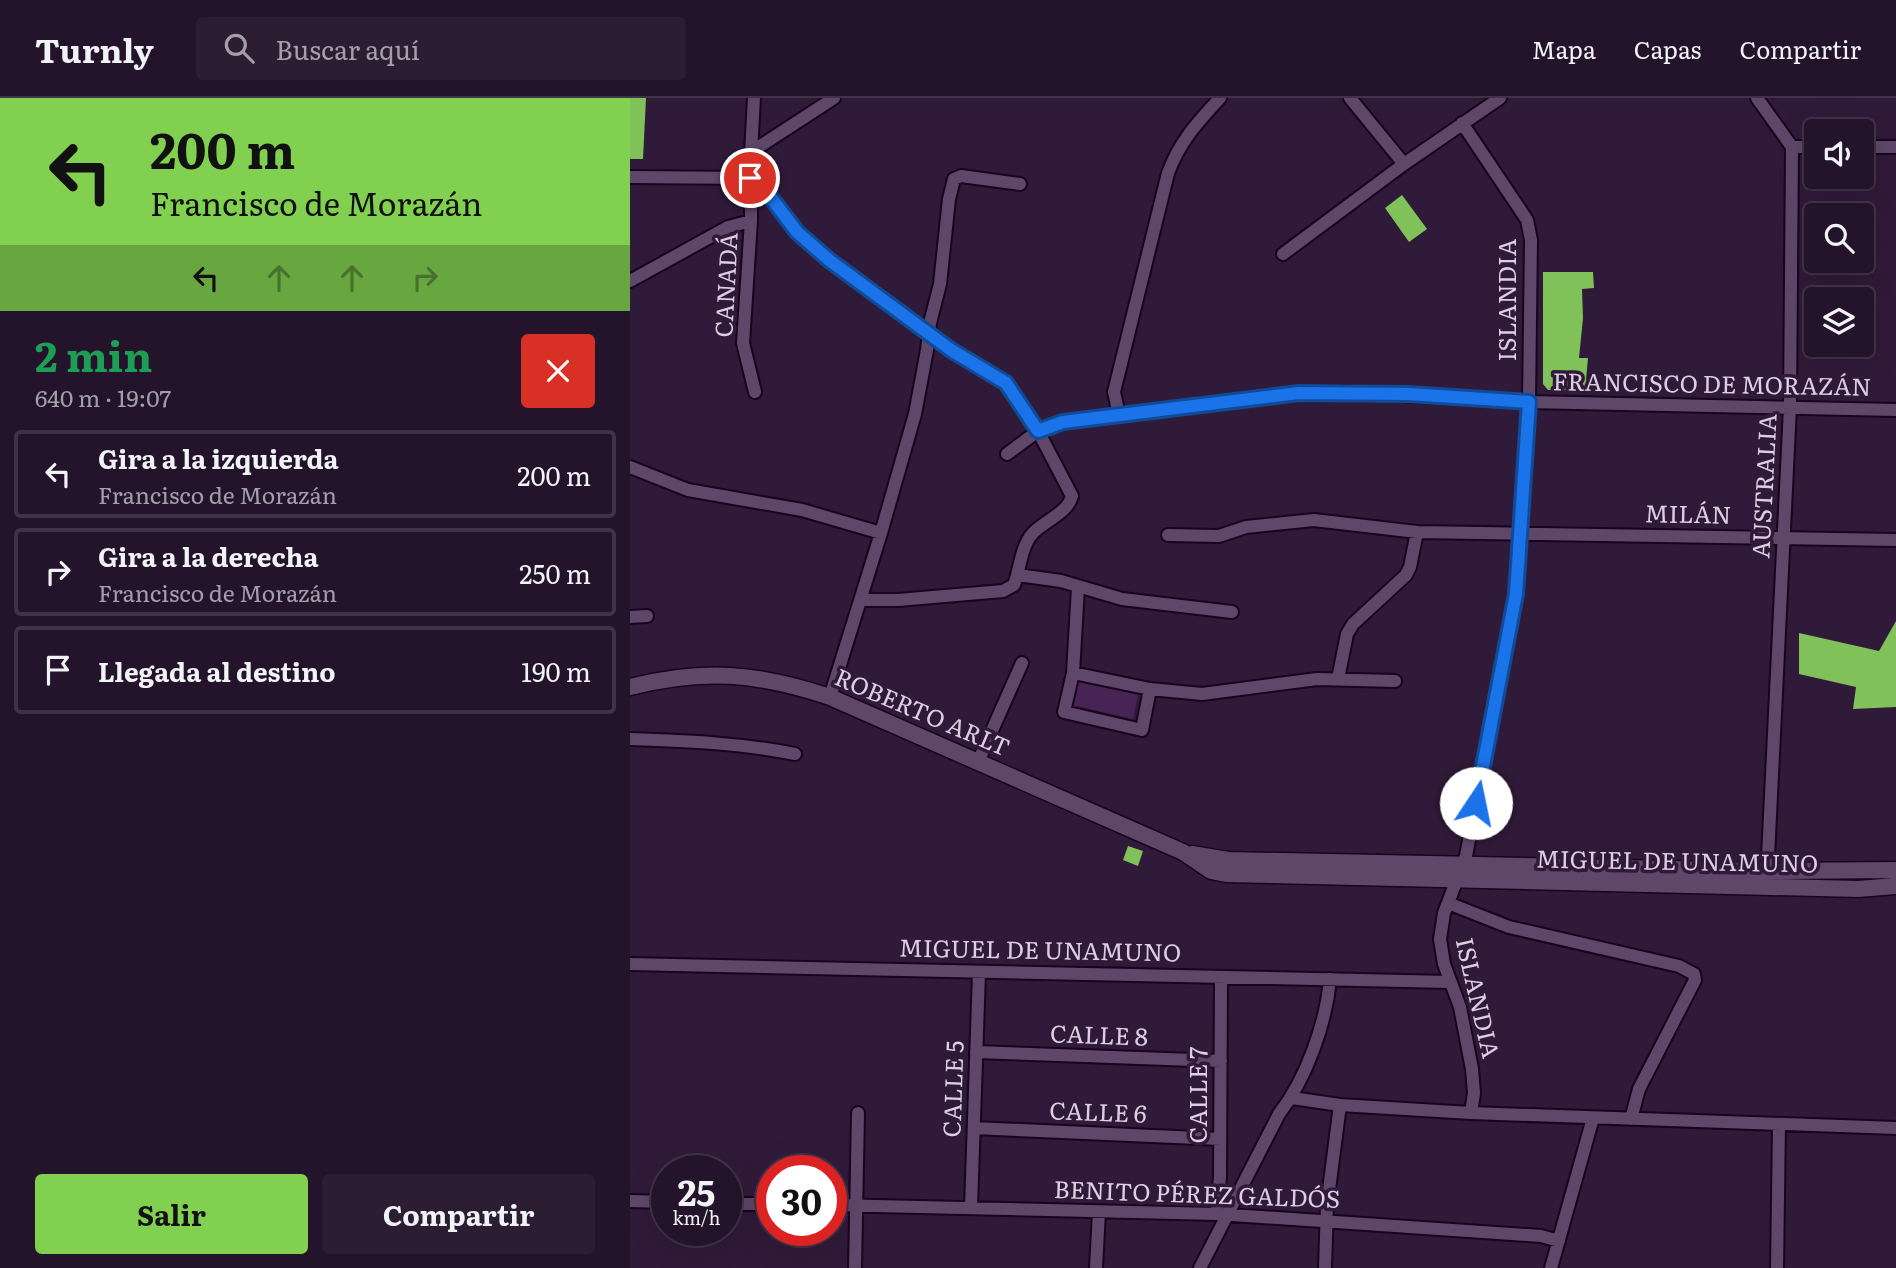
<!DOCTYPE html>
<html lang="es">
<meta charset="utf-8">
<style>
:root{--surface:#24142b;--page:#2c1d33;--text:#f1f3f6;--muted:#a39ea9;--line:#413347;--accent:#82d04f}
body{margin:0;font-family:Literata,serif;background:var(--page);color:var(--text);height:100vh;display:flex;flex-direction:column;font-size:26px;white-space:nowrap}
*{box-sizing:border-box;margin:0}
p{font-size:23px;color:var(--muted)}
.icon{flex:none;width:38px;height:38px;fill:none;stroke:currentColor;stroke-width:2;stroke-linecap:round;stroke-linejoin:round}
.map{position:relative;flex:1;overflow:hidden}
.panel{display:flex;flex-direction:column;background:var(--surface);width:630px}
.panel>*{flex:none}
.banner{background:#82d04f;color:#111;overflow:hidden}
.tools{position:absolute;left:1174px;top:21px;display:grid;gap:14px}
.tools a{display:grid;place-items:center;width:70px;height:70px;border-radius:7px;background:var(--surface);box-shadow:0 7px 28px #0002,0 0 0 2px var(--line);font-size:35px}
.speed{position:absolute;left:21px;top:1057px;display:flex;gap:14px;font-size:35px;font-weight:700;text-align:center}
.speed>*{display:grid;place-content:center;width:91px;height:91px;border-radius:50%;background:var(--surface);box-shadow:0 7px 28px #0002,0 0 0 2px var(--line);line-height:1}
.speed small{font-size:18px;font-weight:400}
.speed .limit{border:10px solid #d22;background:#fff;color:#111}
.pin{position:absolute;display:grid;place-items:center;width:60px;height:60px;color:#fff;margin:-30px;border:4px solid #fff;border-radius:50%;box-shadow:0 2px 7px #0007}
.me{position:absolute;width:77px;margin:-38px;rotate:11deg;stroke-linejoin:round;filter:drop-shadow(0 0 5px #0008)}
.turn{display:flex;align-items:center;gap:24px;height:147px;padding:0 35px;font-size:32px}
.turn .icon{width:91px;height:91px;stroke-width:2.5}
.turn b{display:block;font-size:49px;line-height:60px}
.lanes{display:flex;align-items:center;height:66px;padding:0 35px;background:#0003;justify-content:center;gap:35px;direction:ltr}
.lanes .off{opacity:.35}
.round{display:grid;place-items:center;flex:none;width:74px;height:74px;border-radius:7px;background:var(--page)}
.overview{display:flex;align-items:center;justify-content:space-between;height:119px;padding:0 35px}
h1{font-size:42px;font-weight:700;line-height:52px;color:#1e9e55}
.primary-button{display:flex;gap:14px;margin-top:auto;padding:14px 35px}
.primary-button a{flex:1;height:80px;border-radius:7px;background:var(--accent);color:#111;font-size:28px;font-weight:700;line-height:80px;text-align:center}
.primary-button a+a{background:var(--page);color:var(--text)}
ul{padding:0;list-style:none}
li{display:flex;align-items:center;gap:21px;height:88px;margin:0 14px 10px;padding:0 21px;border:4px solid var(--line);border-radius:7px}
li div{flex:1}
li b{display:block;font-size:26px}
li em{font-style:normal}
header{display:flex;align-items:center;gap:42px;box-sizing:border-box;height:98px;padding:0 35px;background:var(--surface);border-bottom:2px solid var(--line)}
header strong{font-size:33px}
nav{display:flex;gap:38px;margin-inline-start:auto;font-size:24px}
.search{width:490px;height:63px;background:var(--page);display:flex;align-items:center;gap:18px;box-sizing:border-box;padding:0 24px;border-radius:7px;color:var(--muted);font-size:26px}
main{display:flex;flex:1;min-height:0}
.map>svg:first-child{display:block}
.green{fill:#472455}
.building{fill:#81c15a}
.lines{fill:none;stroke-linecap:round;stroke-linejoin:round}
.street-casing{stroke:#17041f;stroke-width:16}
.secondary-casing{stroke:#17041f;stroke-width:19}
.street{stroke:#5f476a;stroke-width:12}
.secondary{stroke:#5f476a;stroke-width:16}
.route-casing{stroke:#114b97;stroke-width:18}
.route{stroke:#1a73e8;stroke-width:12}
.labels{text-anchor:middle;stroke-width:7;stroke-linejoin:round;paint-order:stroke}
.street-label{font-size:24px;fill:#dccfe3;stroke:#301a39}
</style>
<header>
<strong>Turnly</strong>
<div class="search"><svg class="icon" aria-label="search" viewBox="0 0 24 24"><circle cx="10" cy="10" r="6"/><path d="M15 15l6 6"/></svg>Buscar aquí</div>
<nav><a>Mapa</a><a>Capas</a><a>Compartir</a></nav>
</header>
<main>
<section class="panel">
<div class="banner">
<div class="turn"><svg class="icon" aria-label="left" viewBox="0 0 24 24"><path d="M17 20v-9H6M10 6l-5 5 5 5"/></svg><div><b>200 m</b>Francisco de Morazán</div></div>
<div class="lanes"><svg class="icon" aria-label="left" viewBox="0 0 24 24"><path d="M17 20v-9H6M10 6l-5 5 5 5"/></svg><svg class="icon off" aria-label="ahead" viewBox="0 0 24 24"><path d="M12 20V5M6 11l6-6 6 6"/></svg><svg class="icon off" aria-label="ahead" viewBox="0 0 24 24"><path d="M12 20V5M6 11l6-6 6 6"/></svg><svg class="icon off" aria-label="right" viewBox="0 0 24 24"><path d="M7 20v-9h11M14 6l5 5-5 5"/></svg></div>
</div>
<div class="overview"><div><h1>2 min</h1><p>640 m · 19:07</p></div><a class="round" style="background:#d93025;color:#fff"><svg class="icon" aria-label="close" viewBox="0 0 24 24"><path d="M6 6l12 12M18 6L6 18"/></svg></a></div>
<ul>
<li><svg class="icon" aria-label="left" viewBox="0 0 24 24"><path d="M17 20v-9H6M10 6l-5 5 5 5"/></svg><div><b>Gira a la izquierda</b><p>Francisco de Morazán</p></div><em>200 m</em></li>
<li><svg class="icon" aria-label="right" viewBox="0 0 24 24"><path d="M7 20v-9h11M14 6l5 5-5 5"/></svg><div><b>Gira a la derecha</b><p>Francisco de Morazán</p></div><em>250 m</em></li>
<li><svg class="icon" aria-label="arrive" viewBox="0 0 24 24"><path d="M6 21V4h12l-3 4 3 4H6"/></svg><div><b>Llegada al destino</b></div><em>190 m</em></li>
</ul>
<div class="primary-button"><a>Salir</a><a>Compartir</a></div>
</section>
<div class="map">
<svg width="1266" height="1170" viewBox="0 0 1266 1170">
<rect width="100%" height="100%" fill="#301a39"/>
<path class="green" d="M447,583L508,597L503,621L442,607Z"/>
<path class="building" d="M0,0H16L13,61H0Z
M772,97L797,131L779,144L755,110Z
M913,174H963L964,190L952,191L953,220L949,260H958L956,282H967L965,293L918,292L913,286Z
M1266,523V609L1223,611L1226,589L1169,576V535L1249,553Z
M498,748L513,753L508,768L493,762Z"/>
<g class="lines">
<defs>
<path id="street" d="M124,0L121,54V123L113,245L125,294
M720,0L774,66
M1127,0L1162,49L1160,309L1137,779
M832,25L897,122L901,142L899,304L886,496L836,758L814,815L810,841L814,866L830,909L842,971L844,995L841,1015
M1162,49H1186
M1232,49H1266
M121,54L204,0
M0,79L120,80L129,84L167,134L199,162L321,252L376,285L408,333L433,324L621,300L669,295L716,294L899,304L1266,312
M653,156L774,66L870,0
M0,183L98,129L121,123
M489,317L484,294L538,75C550,43 567,25 590,0
M0,369L58,392L172,412L251,435
M538,437L589,438L616,429L684,422L787,434L1266,442
M388,477L431,483L492,501L602,514
M448,489L443,575L434,614L512,632L520,591
M231,502H268L373,493L384,487C390,471 391,448 403,435C414,423 438,415 442,398L408,333L377,356
M0,519L17,518
M443,575L520,591L572,596L687,581L765,583
M708,581L717,536L723,526L776,477L780,469L787,434
M200,599L251,435L285,316L297,252L300,225L310,186L319,101L324,81L331,78L390,86
M0,641C56,643 110,645 165,656
M348,664L392,565
M818,805L879,829L1049,868L1064,876L1065,882L1009,991L1001,1021
M0,866L819,884
M346,954L591,963
M662,1000L710,1007L841,1015L1266,1030
M344,1030L590,1041
M0,1103L37,1104
M96,1106H142
M201,1107L587,1116L911,1138L929,1143
M341,1109L349,875
M587,1116L590,1078L591,879
M225,1170L228,1015
M466,1170L469,1114
M570,1170L649,1016C676,981 696,926 700,881
M695,1170L697,1107L710,1007
M921,1170L963,1020
M1147,1170L1149,1026"/>
<path id="secondary" d="M0,589C74,570 128,575 200,599L553,754L581,773L596,776L1228,791L1266,788
M562,756L598,762L1137,773L1266,772"/>
</defs>
<use href="#street" class="street-casing"/>
<use href="#secondary" class="secondary-casing"/>
<use href="#street" class="street"/>
<use href="#secondary" class="secondary"/>
</g>
<g class="lines">
<defs>
<path id="route" d="M120,80L129,84L167,134L199,162L321,252L376,285L408,333L433,324L669,295L778,296L899,304L886,496L846,705"/>
</defs>
<use href="#route" class="route-casing"/>
<use href="#route" class="route"/>
</g>
<g class="labels">
<g class="street-label">
<text transform="translate(97 187) rotate(-87)" y="8">CANADÁ</text>
<text transform="translate(878 202) rotate(-90)" y="8">ISLANDIA</text>
<text transform="translate(1082 287) rotate(1)" y="8">FRANCISCO DE MORAZÁN</text>
<text transform="translate(1135 388) rotate(-87)" y="8">AUSTRALIA</text>
<text transform="translate(1058 417) rotate(1)" y="8">MILÁN</text>
<text transform="translate(292 615) rotate(23)" y="8">ROBERTO ARLT</text>
<text transform="translate(1047 764) rotate(1)" y="8">MIGUEL DE UNAMUNO</text>
<text transform="translate(410 853) rotate(1)" y="8">MIGUEL DE UNAMUNO</text>
<text transform="translate(847 900) rotate(77)" y="8">ISLANDIA</text>
<text transform="translate(469 938) rotate(2)" y="8">CALLE 8</text>
<text transform="translate(324 991) rotate(-88)" y="8">CALLE 5</text>
<text transform="translate(569 997) rotate(-90)" y="8">CALLE 7</text>
<text transform="translate(468 1015) rotate(2)" y="8">CALLE 6</text>
<text transform="translate(567 1097) rotate(2)" y="8">BENITO PÉREZ GALDÓS</text>
</g>
</g>
</svg>
<div class="tools">
<a><svg class="icon" aria-label="sound" viewBox="0 0 24 24"><path d="M4 9h4l5-4v14l-5-4H4zM17 9q2 3 0 6"/></svg></a>
<a><svg class="icon" aria-label="search" viewBox="0 0 24 24"><circle cx="10" cy="10" r="6"/><path d="M15 15l6 6"/></svg></a>
<a><svg class="icon" aria-label="layers" viewBox="0 0 24 24"><path d="M12 4l9 5-9 5-9-5zM3 14l9 5 9-5"/></svg></a>
</div>
<div class="speed"><div>25<small>km/h</small></div><div class="limit">30</div></div>
<div class="pin" style="left:120px;top:80px;background:#d93025"><svg class="icon" aria-label="arrive" viewBox="0 0 24 24"><path d="M6 21V4h12l-3 4 3 4H6"/></svg></div>
<svg class="me" style="left:846px;top:705px" viewBox="-20 -20 40 40"><circle r="19" fill="#fff"/><path d="M0-13L10 11 0 6-10 11z" fill="#1a73e8"/></svg>
</div>
</main>
